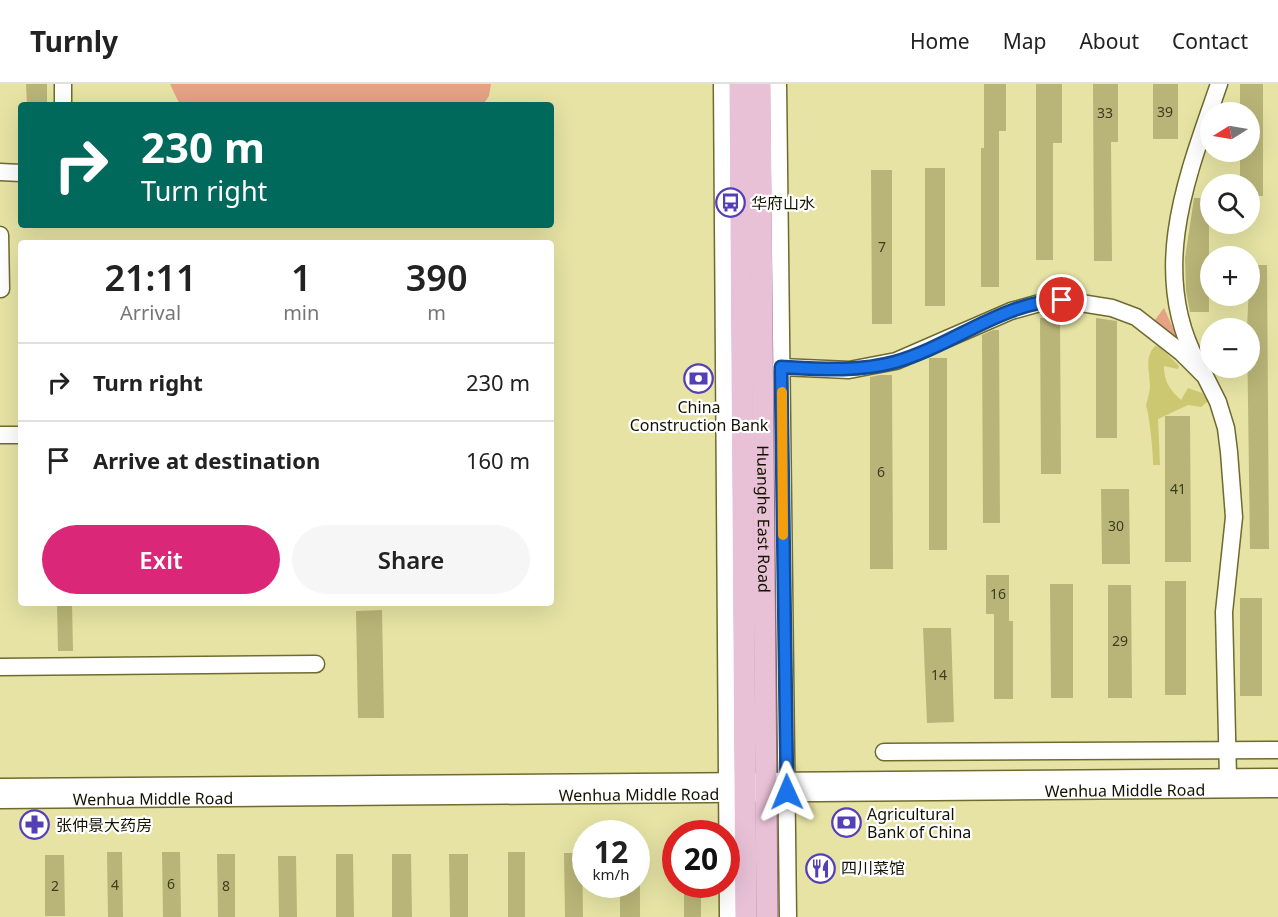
<!DOCTYPE html>
<meta charset="utf-8">
<style>
:root{--surface:#fff;--page:#f6f6f6;--text:#222;--muted:#767676;--line:#e0e0e0;--accent:#db2777}
body{margin:0;font-family:"Noto Sans","Noto Sans SC",sans-serif;background:var(--page);color:var(--text);height:100vh;display:flex;flex-direction:column;font-size:22px;white-space:nowrap}
*{box-sizing:border-box;margin:0}
p{font-size:20px;color:var(--muted)}
.icon{flex:none;width:33px;height:33px;fill:none;stroke:currentColor;stroke-width:2;stroke-linecap:round;stroke-linejoin:round}
.map{position:relative;flex:1;overflow:hidden}
.drawer{position:absolute;left:18px;top:156px;width:536px;height:366px;display:flex;flex-direction:column;background:var(--surface);border-radius:6px;box-shadow:0 6px 24px #0002}
.drawer>*{flex:none}
.guide{position:absolute;left:18px;top:18px;width:536px;height:126px;border-radius:6px;box-shadow:0 6px 24px #0002;background:#00695c;color:#fff;overflow:hidden}
.needle{width:39px;rotate:259deg}
.fabs{position:absolute;left:1200px;top:18px;display:grid;gap:12px}
.fabs a{display:grid;place-items:center;width:60px;height:60px;border-radius:50%;background:var(--surface);box-shadow:0 6px 24px #0002;font-size:30px}
.speed{position:absolute;left:572px;top:736px;display:flex;gap:12px;font-size:30px;font-weight:700;text-align:center}
.speed>*{display:grid;place-content:center;width:78px;height:78px;border-radius:50%;background:var(--surface);box-shadow:0 6px 24px #0002;line-height:1}
.speed small{font-size:15px;font-weight:400}
.speed .limit{border:9px solid #d22;background:#fff;color:#111}
.pin{position:absolute;display:grid;place-items:center;width:51px;height:51px;color:#fff;margin:-26px;border:3px solid #fff;border-radius:50%;box-shadow:0 2px 6px #0007}
.me{position:absolute;width:66px;margin:-33px;rotate:359deg;stroke-linejoin:round;filter:drop-shadow(0 0 4px #0008)}
.turn{display:flex;align-items:center;gap:21px;height:126px;padding:0 24px;font-size:27px}
.turn .icon{width:78px;height:78px;stroke-width:2.5}
.turn b{display:block;font-size:42px;line-height:51px}
.eta{display:flex;justify-content:space-evenly;align-items:center;height:102px;text-align:center}
.eta b{font-size:36px;font-weight:600;line-height:42px}
.action{display:flex;gap:12px;margin-top:auto;padding:12px 24px}
.action a{flex:1;height:69px;border-radius:36px;background:var(--accent);color:#fff;font-size:24px;font-weight:600;line-height:69px;text-align:center}
.action a+a{background:var(--page);color:var(--text)}
ul{padding:0;list-style:none}
li{display:flex;align-items:center;gap:18px;height:78px;padding:0 24px;border-top:2px solid var(--line)}
li div{flex:1}
li b{display:block;font-size:22px}
li em{font-style:normal}
header{display:flex;align-items:center;gap:36px;box-sizing:border-box;height:84px;padding:0 30px;background:var(--surface);border-bottom:2px solid var(--line)}
header strong{font-size:28px}
nav{display:flex;gap:33px;margin-inline-start:auto;font-size:21px}
.map>svg:first-child{display:block}
.green{fill:#e5a284}
.water{fill:#ccc771}
.building{fill:#b9b578}
.lines{fill:none;stroke-linecap:round;stroke-linejoin:round}
.minor-casing{stroke:#6f6b2f;stroke-width:19}
.major-casing{stroke:#94697a;stroke-width:23}
.minor{stroke:#fff;stroke-width:16}
.major{stroke:#e8c1d7;stroke-width:21}
.route-casing{stroke:#114b97;stroke-width:15}
.route{stroke:#1a73e8;stroke-width:10}
.slow{stroke:#f59e0b;stroke-width:10}
.labels{text-anchor:middle;stroke-width:4.5;stroke-linejoin:round;paint-order:stroke}
.number-label{font-size:14px;fill:#3d3b1e}
.poi-label{font-size:16px;fill:#141200;stroke:#fff;text-anchor:start}
.street-label{font-size:16px;fill:#141200;stroke:#fff}
</style>
<header>
<strong>Turnly</strong>
<nav><a>Home</a><a>Map</a><a>About</a><a>Contact</a></nav>
</header>
<div class="map">
<svg width="1278" height="833" viewBox="0 0 1278 833">
<rect width="100%" height="100%" fill="#e6e3a4"/>
<path class="green" d="M170,0H491L489,12L483,21H180Z
M1164,224L1177,253L1176,256L1154,237Z"/>
<path class="water" d="M1155,262L1160,263L1179,282L1178,285L1164,282C1164,298 1170,306 1181,316L1188,304L1202,309L1208,317L1201,323L1188,321L1158,335L1160,381H1153C1154,376 1149,326 1146,322C1147,316 1150,308 1150,302C1150,287 1144,274 1155,262Z"/>
<path class="building" d="M26,0H47V21H27Z
M984,0H1006V47H999V203H981V64H984Z
M1036,0H1062V59H1053V176H1036Z
M1093,0H1118V58H1111L1112,177H1094Z
M1153,0H1178V55H1153Z
M1240,0H1263V112H1250V100H1240V68H1250V28H1240Z
M925,84H945V222H925Z
M871,86H892V240H872Z
M1194,114H1209V228H1190L1186,207L1185,174Z
M1250,181H1267L1269,465H1250L1247,244Z
M1040,234H1060L1061,390H1041Z
M1096,234L1117,237V354H1096Z
M993,246H999L1000,439H983L982,251Z
M929,274H947V466H929Z
M880,291H892L893,485H870V293Z
M1165,332H1190L1191,478H1165Z
M1101,405H1129L1130,480H1102Z
M986,491H1009V537H1013V615H994V530H986Z
M1165,497H1186V611H1165Z
M1050,500H1073V614H1051Z
M1108,501H1131L1132,614H1108Z
M1240,514H1262V612H1240Z
M57,519H72L73,567H58Z
M382,526L384,634H358L356,527Z
M923,544H951L954,638L927,639Z
M107,768H122L123,833H108Z
M162,768H180L181,833H163Z
M508,768H525V833H508Z
M564,769H582L583,833H565Z
M217,770H235V833H218Z
M336,770H353L354,833H336Z
M392,770H411L412,833H392Z
M449,770H468V833H450Z
M45,771H64L65,832H45Z
M278,772H296L297,833H279Z
M620,801H640V833H620Z
M684,801H701V833H684Z"/>
<g class="lines">
<defs>
<g id="minor">
<path d="M63,0V21"/>
<path d="M722,0L728,833"/>
<path d="M778,0L788,833"/>
<path d="M0,88L21,89"/>
<path d="M0,151L1,205"/>
<path d="M1197,278C1148,186 1188,90 1219,0"/>
<path d="M781,283L849,286L896,277L1011,227L1047,217L1062,216L1112,224L1136,233L1182,269L1205,292L1218,318L1226,344L1229,368L1234,433L1224,528L1228,693"/>
<path d="M0,351H21"/>
<path d="M0,583L316,580"/>
<path d="M884,668L1278,666"/>
<path d="M0,703L1278,693"/>
<path id="s1" d="M0,716L1278,705"/>
</g>
<g id="major">
<path d="M740,0L746,833"/>
<path id="s2" d="M760,0L767,833"/>
</g>
</defs>
<use href="#minor" class="minor-casing"/>
<use href="#major" class="major-casing"/>
<use href="#minor" class="minor"/>
<use href="#major" class="major"/>
</g>
<g class="lines">
<defs>
<path id="route" d="M787,708L781,283C820,285 858,288 895,278C952,262 1002,218 1062,216"/>
</defs>
<use href="#route" class="route-casing"/>
<use href="#route" class="route"/>
<path class="slow" d="M782,308L783,451"/>
</g>
<defs>
<symbol id="bus-ring" viewBox="-11 -11 22 22"><circle r="9.5" fill="#fff" stroke="#553fb7" stroke-width="1.5"/><path d="M-5-6H5V4H4V6H2V4H-2V6H-4V4H-5ZM-3.5-4V0h7V-4ZM-3.5 1.2v1.5H-2V1.2ZM2 1.2v1.5H3.5V1.2Z" fill="#553fb7"/></symbol>
<symbol id="bank-ring" viewBox="-11 -11 22 22"><circle r="9.5" fill="#fff" stroke="#553fb7" stroke-width="1.5"/><path d="M-6-4H6V4H-6ZM0-2.3a2.3 2.3 0 1 0 0 4.6a2.3 2.3 0 1 0 0-4.6Z" fill="#553fb7"/></symbol>
<symbol id="pharmacy-ring" viewBox="-11 -11 22 22"><circle r="9.5" fill="#fff" stroke="#553fb7" stroke-width="1.5"/><path d="M-2-6h4v4h4v4h-4v4h-4v-4h-4v-4h4Z" fill="#553fb7"/></symbol>
<symbol id="restaurant-ring" viewBox="-11 -11 22 22"><circle r="9.5" fill="#fff" stroke="#553fb7" stroke-width="1.5"/><path d="M-5-6h1v4h1v-4h1v4h1v-4h1v5L-1.5 .5V6h-2V.5L-5-1ZM5-6V6H3V1.5H1.5Q1.5-4 5-6Z" fill="#553fb7"/></symbol>
</defs>
<g fill-rule="evenodd">
<use href="#bus-ring" x="714" y="102" width="33" height="33"/>
<use href="#bank-ring" x="682" y="278" width="33" height="33"/>
<use href="#bank-ring" x="830" y="722" width="33" height="33"/>
<use href="#pharmacy-ring" x="18" y="724" width="33" height="33"/>
<use href="#restaurant-ring" x="804" y="768" width="33" height="33"/>
</g>
<g class="labels">
<g class="number-label">
<text x="1165" y="33">39</text>
<text x="1105" y="34">33</text>
<text x="882" y="168">7</text>
<text x="881" y="393">6</text>
<text x="1178" y="410">41</text>
<text x="1116" y="447">30</text>
<text x="998" y="515">16</text>
<text x="1120" y="562">29</text>
<text x="939" y="596">14</text>
<text x="171" y="805">6</text>
<text x="115" y="806">4</text>
<text x="55" y="807">2</text>
<text x="226" y="807">8</text>
</g>
<g class="poi-label">
<text x="751" y="125">华府山水</text>
<text x="699" y="329" text-anchor="middle">China<tspan x="699" dy="18">Construction Bank</tspan></text>
<text x="867" y="736">Agricultural<tspan x="867" dy="18">Bank of China</tspan></text>
<text x="56" y="747">张仲景大药房</text>
<text x="841" y="790">四川菜馆</text>
</g>
<g class="street-label">
<text dy="6" stroke="none"><textPath href="#s2" startOffset="435">Huanghe East Road</textPath></text>
<text dy="6" stroke="none"><textPath href="#s1" startOffset="1125">Wenhua Middle Road</textPath></text>
<text dy="6" stroke="none"><textPath href="#s1" startOffset="639">Wenhua Middle Road</textPath></text>
<text dy="6" stroke="none"><textPath href="#s1" startOffset="153">Wenhua Middle Road</textPath></text>
</g>
</g>
</svg>
<div class="fabs">
<a><svg class="needle" viewBox="-14 -14 28 28"><path d="M0-13l5 13h-10z" fill="#e53935"/><path d="M0 13l5-13h-10z" fill="#767676"/></svg></a>
<a><svg class="icon" aria-label="search" viewBox="0 0 24 24"><circle cx="10" cy="10" r="6"/><path d="M15 15l6 6"/></svg></a>
<a>+</a>
<a>−</a>
</div>
<div class="speed"><div>12<small>km/h</small></div><div class="limit">20</div></div>
<div class="pin" style="left:1062px;top:216px;background:#d93025"><svg class="icon" aria-label="arrive" viewBox="0 0 24 24"><path d="M6 21V4h12l-3 4 3 4H6"/></svg></div>
<svg class="me" style="left:787px;top:708px" viewBox="-20 -20 40 40"><path d="M0-17L14 15 0 8-14 15z" fill="#1a73e8" stroke="#fff" stroke-width="4"/></svg>
<div class="guide">
<div class="turn"><svg class="icon" aria-label="right" viewBox="0 0 24 24"><path d="M7 20v-9h11M14 6l5 5-5 5"/></svg><div><b>230 m</b>Turn right</div></div>
</div>
<section class="drawer">
<div class="eta">
<div><b>21:11</b><p>Arrival</p></div>
<div><b>1</b><p>min</p></div>
<div><b>390</b><p>m</p></div>
</div>
<ul>
<li><svg class="icon" aria-label="right" viewBox="0 0 24 24"><path d="M7 20v-9h11M14 6l5 5-5 5"/></svg><div><b>Turn right</b></div><em>230 m</em></li>
<li><svg class="icon" aria-label="arrive" viewBox="0 0 24 24"><path d="M6 21V4h12l-3 4 3 4H6"/></svg><div><b>Arrive at destination</b></div><em>160 m</em></li>
</ul>
<div class="action"><a>Exit</a><a>Share</a></div>
</section>
</div>
